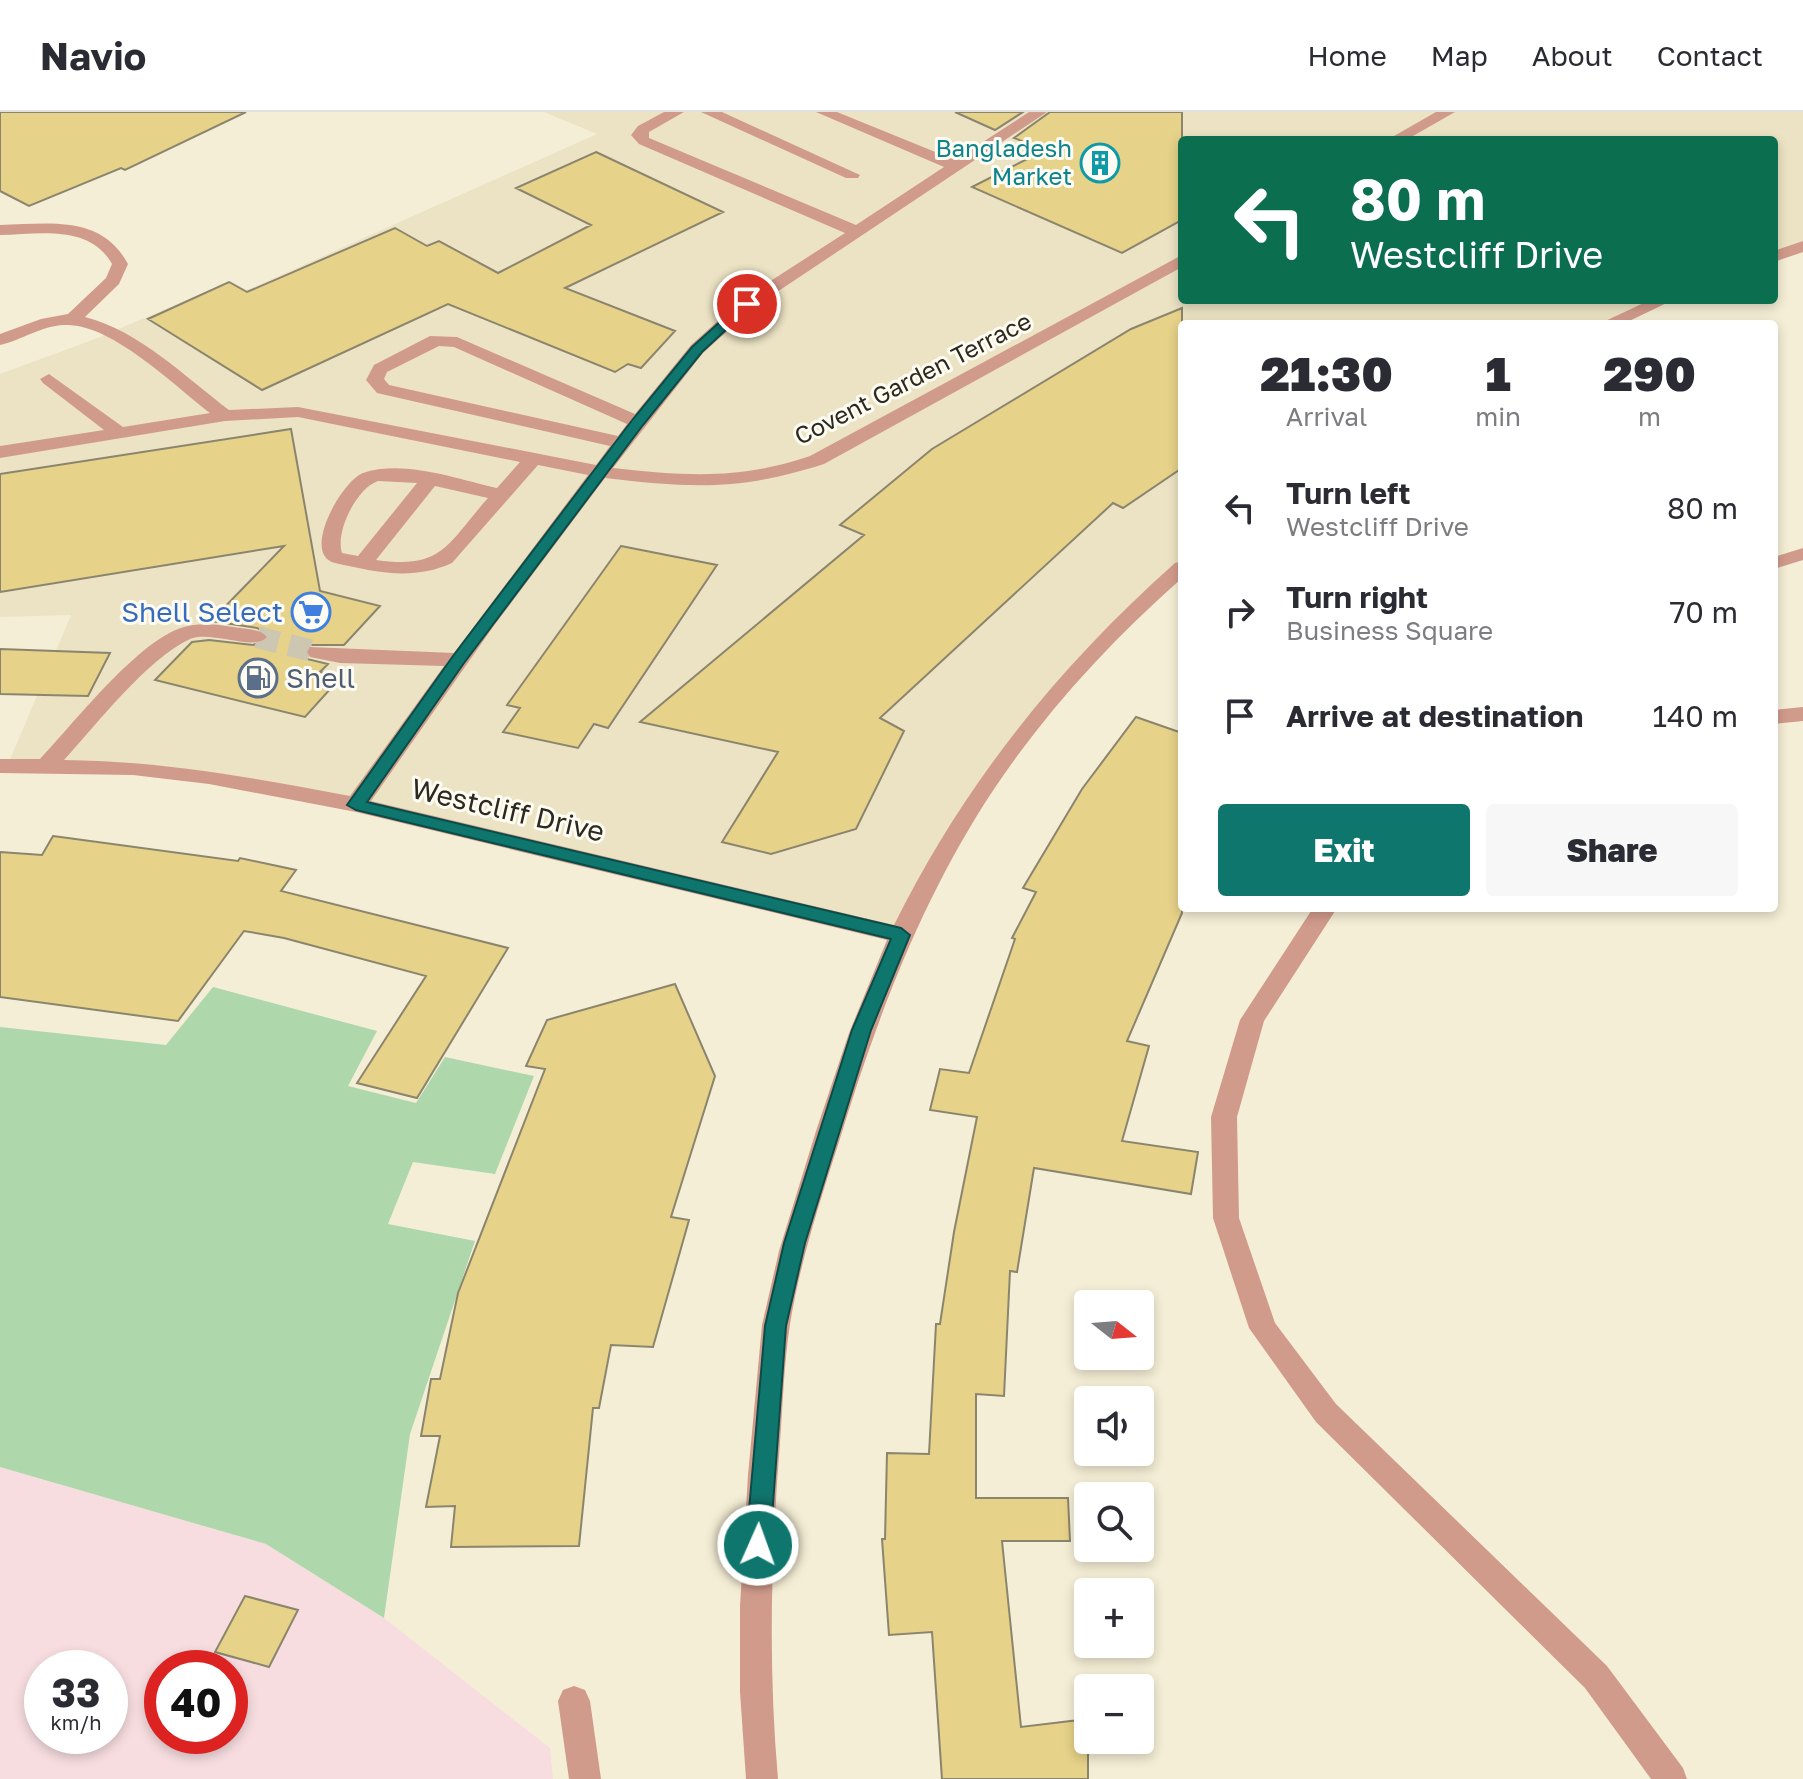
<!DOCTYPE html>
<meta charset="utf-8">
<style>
:root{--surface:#fff;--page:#f7f7f7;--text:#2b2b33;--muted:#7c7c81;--line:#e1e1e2;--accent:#0f766e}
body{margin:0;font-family:"Golos Text",sans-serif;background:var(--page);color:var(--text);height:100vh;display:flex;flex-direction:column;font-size:30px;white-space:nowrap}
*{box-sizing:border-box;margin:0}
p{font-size:26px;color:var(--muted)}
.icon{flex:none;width:44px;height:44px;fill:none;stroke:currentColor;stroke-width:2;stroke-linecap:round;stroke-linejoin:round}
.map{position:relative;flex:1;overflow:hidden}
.drawer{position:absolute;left:1178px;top:208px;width:600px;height:592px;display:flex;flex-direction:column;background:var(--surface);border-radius:8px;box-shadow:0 4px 12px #0003}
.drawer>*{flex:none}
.top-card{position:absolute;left:1178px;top:24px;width:600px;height:168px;border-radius:8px;box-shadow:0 4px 12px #0003;background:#0b6e4f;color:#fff;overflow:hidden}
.needle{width:52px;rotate:107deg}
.buttons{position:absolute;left:1074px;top:1178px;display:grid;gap:16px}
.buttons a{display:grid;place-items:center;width:80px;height:80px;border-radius:8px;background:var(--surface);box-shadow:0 4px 12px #0003;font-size:40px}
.speed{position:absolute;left:24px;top:1538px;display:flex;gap:16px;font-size:40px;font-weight:700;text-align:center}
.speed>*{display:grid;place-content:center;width:104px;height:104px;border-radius:50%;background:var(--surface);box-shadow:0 4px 12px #0003;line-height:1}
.speed small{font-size:20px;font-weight:400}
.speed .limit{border:12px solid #d22;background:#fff;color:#111}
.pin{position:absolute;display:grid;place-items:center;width:68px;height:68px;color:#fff;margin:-34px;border:4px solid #fff;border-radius:50%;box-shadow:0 2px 8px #0007}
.me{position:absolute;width:88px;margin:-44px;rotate:2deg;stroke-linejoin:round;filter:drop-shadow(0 0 6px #0008)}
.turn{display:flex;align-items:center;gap:28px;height:168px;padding:0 40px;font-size:36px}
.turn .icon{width:104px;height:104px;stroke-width:2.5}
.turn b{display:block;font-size:56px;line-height:68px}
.eta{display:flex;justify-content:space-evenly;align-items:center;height:136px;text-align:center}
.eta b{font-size:48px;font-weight:800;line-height:56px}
.primary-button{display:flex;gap:16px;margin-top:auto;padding:16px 40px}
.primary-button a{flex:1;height:92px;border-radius:8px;background:var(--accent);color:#fff;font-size:32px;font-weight:800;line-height:92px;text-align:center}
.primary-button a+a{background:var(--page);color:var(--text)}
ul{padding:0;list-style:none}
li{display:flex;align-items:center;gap:24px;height:104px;padding:0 40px}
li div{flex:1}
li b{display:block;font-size:30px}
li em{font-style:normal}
header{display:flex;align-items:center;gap:48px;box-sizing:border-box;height:112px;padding:0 40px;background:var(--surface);border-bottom:2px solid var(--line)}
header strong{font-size:38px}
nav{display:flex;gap:44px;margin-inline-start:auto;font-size:28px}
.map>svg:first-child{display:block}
.built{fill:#ece3c4}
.industrial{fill:#f7dde0;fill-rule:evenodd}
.green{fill:#aed7ac}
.building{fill:#e6d289;stroke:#8b856e;stroke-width:2}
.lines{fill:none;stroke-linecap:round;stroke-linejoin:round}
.minor-tunnel{stroke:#cdc7b2;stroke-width:22;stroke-dasharray:22 11;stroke-linecap:butt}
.minor{fill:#d19b8c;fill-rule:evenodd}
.route{fill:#0f766e;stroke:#0a4d48;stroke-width:2}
.labels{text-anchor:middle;stroke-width:6;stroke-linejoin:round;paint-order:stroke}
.far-culture-label{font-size:24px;fill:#0d838f;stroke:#fefcf2;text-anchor:end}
.far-street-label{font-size:24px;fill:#2c2920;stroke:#fefcf2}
.shop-label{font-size:28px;fill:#366cbe;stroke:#fefcf2;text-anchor:end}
.service-label{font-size:28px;fill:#4e5e75;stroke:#fefcf2;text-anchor:start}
.street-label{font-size:28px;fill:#2c2920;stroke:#fefcf2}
</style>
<header>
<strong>Navio</strong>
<nav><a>Home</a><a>Map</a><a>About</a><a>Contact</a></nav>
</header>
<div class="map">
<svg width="1803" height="1667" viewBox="0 0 1803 1667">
<rect width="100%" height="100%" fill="#f5eed6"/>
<path class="built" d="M544,0H1803V135L1774,146V28H1182V188H1668L1611,212H1182V456L1005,646L903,824L353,694L206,666L6,657L71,503L0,505V262L95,227L231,169L247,178L597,22Z"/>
<path class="industrial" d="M0,1355L266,1432L384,1506L550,1636L553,1667H0ZM42,1556H110V1624H42ZM162,1556H230V1624H162Z"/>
<path class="green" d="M213,875L377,919L348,974L416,991L445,945L534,964L495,1062L413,1050L388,1112L475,1129L410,1322L384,1506L266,1432L0,1355V915L166,933Z"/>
<path class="building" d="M0,0H246L125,58L121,56L29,94L0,79Z
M955,0H1023L995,18Z
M1050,0H1182V108L1122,141L972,75L1045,38L1014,26Z
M596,40L723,100L565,176L675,219L641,256L628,252L615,260L448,192L262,278L148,207L229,170L247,180L395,116L427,134L439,129L498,161L591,113L516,76Z
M1182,196V356L1123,396L1113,391L880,606L904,619L856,717L771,742L722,730L778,640L640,610L864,423L840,413L932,337L1131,217Z
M291,317L320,479L380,494L344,533H307L304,538L307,547L328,552L320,560L341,565L305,605L155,568L192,530L209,528L253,533L269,527V523L257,516L211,509L284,434L0,480V362Z
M621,434L717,453L608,616L594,612L578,636L503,620L520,596L507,593Z
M0,537L110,541L88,584L0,582Z
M1136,605L1182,621V801L1127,929L1149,934L1122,1029L1198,1040L1191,1082L1034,1056L1017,1160L1010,1159L1004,1284L976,1282V1386H1068L1070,1429H1002L1021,1615L1088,1607V1667H942L932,1520L889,1523L882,1427H885L887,1341L929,1342L936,1212H940L954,1120L977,1005L930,998L940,957L969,961L1015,827L1012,826L1036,780L1023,776L1082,677Z
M53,724L238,749L240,746L296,758L281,779L508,836L417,986L357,971L426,864L284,826L244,819L178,909L0,885V740L42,743Z
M675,872L715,964L671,1105L689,1108L653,1235L611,1233L599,1296H593L579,1434L451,1435L455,1394L426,1395L440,1324H421L431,1267H440L458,1181L545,957L526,954L547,908Z
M245,1484L298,1498L269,1555L215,1540Z"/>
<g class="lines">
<path class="minor-tunnel" d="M257,525L317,540"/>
<path class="minor" d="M664,0H684L649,20V26L856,113L944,55L816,0H837L955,48L1029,0H1047L753,196L703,241L613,356C688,364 738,368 810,344L1182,143V155L824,352C739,379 692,376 605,366L493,515L371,689L894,813C964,672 1058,555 1175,451L1182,449V466C1111,529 1047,598 994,677C921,787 876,908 838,1033C819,1092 800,1151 790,1212C784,1251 783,1291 780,1330C771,1443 768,1554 778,1667H746L740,1580V1494L748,1363L762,1213L779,1139L816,1019L849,921L887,828L356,700L209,672L133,663L0,661V647H40C74,611 133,535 178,517C196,510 215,512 233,515C244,517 260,516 267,525C255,540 211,518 190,527C147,547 97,612 64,648C163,649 254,666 350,684L444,554L340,551L310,545L307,540L310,535L454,541L588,363L538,353L452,451C412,469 376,460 335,451C300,442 342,369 363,361C403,347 457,367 497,376L520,350L298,305L225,309L0,346V334L104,318L43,271L40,267L49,262L123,315L210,301C175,274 110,210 64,213C41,214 22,228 0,233V222L41,207L68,202L106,166L112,152C90,112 39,122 0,123V113C49,112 101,102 128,152L119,172L85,205C140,219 185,265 229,298L298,295L596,353L610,334L377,281L366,268L374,253L430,224L457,225L635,302L691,233L741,188L845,121L639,32L631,23L638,14ZM439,234L454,235L627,312L618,324L389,273L384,267L387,260ZM378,369L417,371L358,444L342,441C335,419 357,376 378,369ZM435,374L488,386C448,431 443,458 376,448Z
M701,0H722L860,63L858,66H846Z
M1436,0H1455L1406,28H1387Z
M1803,129V140L1774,150V139Z
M1650,188H1673L1623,212H1599Z
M1803,436V448L1774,457V445Z
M1803,595V609L1774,612V598Z
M1313,796H1337L1264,909L1237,1005L1239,1106L1275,1211L1336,1292L1607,1554L1683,1656L1687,1667H1651L1585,1576L1316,1310L1249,1216L1213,1106L1211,1005L1240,908Z
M574,1574L585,1578L590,1589L601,1667H569L558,1589L563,1578Z"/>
</g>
<path class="route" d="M743,189L754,192L702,240L643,313L464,551L367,690L901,816L910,823L871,918L805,1131L786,1214L770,1433L766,1441L758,1444L750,1441L746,1433L765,1214L784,1131L852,918L891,827L356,698L347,693L453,544L633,307L692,235Z"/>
<defs>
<symbol id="building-ring" viewBox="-11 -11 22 22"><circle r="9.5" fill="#fefcf2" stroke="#0f9aa8" stroke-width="1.5"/><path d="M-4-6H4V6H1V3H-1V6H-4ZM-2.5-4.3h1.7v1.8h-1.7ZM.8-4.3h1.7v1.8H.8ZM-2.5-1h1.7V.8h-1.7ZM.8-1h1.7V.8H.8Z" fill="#0f9aa8"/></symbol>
<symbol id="supermarket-ring" viewBox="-11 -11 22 22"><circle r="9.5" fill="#fefcf2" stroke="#3f7fe0" stroke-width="1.5"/><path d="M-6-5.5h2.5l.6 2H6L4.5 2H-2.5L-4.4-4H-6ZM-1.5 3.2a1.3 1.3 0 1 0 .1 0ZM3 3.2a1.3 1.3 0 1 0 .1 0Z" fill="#3f7fe0"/></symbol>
<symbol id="fuel-ring" viewBox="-11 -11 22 22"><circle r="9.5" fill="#fefcf2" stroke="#5c6f8a" stroke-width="1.5"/><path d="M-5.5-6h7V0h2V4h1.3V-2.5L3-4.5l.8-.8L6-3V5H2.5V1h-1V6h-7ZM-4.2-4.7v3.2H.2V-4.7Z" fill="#5c6f8a"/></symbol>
</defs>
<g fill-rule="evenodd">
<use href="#building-ring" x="1078" y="29" width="44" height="44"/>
<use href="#supermarket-ring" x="289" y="478" width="44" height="44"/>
<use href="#fuel-ring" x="236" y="544" width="44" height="44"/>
</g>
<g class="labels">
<g class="far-culture-label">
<text x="1072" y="45">Bangladesh<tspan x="1072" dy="28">Market</tspan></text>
</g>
<g class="far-street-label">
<text transform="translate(913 267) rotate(-27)" y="8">Covent Garden Terrace</text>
</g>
<g class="shop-label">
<text x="283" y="510">Shell Select</text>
</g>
<g class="service-label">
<text x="286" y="576">Shell</text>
</g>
<g class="street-label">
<text transform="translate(508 698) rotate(13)" y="10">Westcliff Drive</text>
</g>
</g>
</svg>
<div class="buttons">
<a><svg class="needle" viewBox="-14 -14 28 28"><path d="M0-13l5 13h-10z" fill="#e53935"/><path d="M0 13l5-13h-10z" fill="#7c7c81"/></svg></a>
<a><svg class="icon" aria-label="sound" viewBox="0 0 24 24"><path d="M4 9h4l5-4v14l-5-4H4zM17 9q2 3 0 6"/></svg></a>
<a><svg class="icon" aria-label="search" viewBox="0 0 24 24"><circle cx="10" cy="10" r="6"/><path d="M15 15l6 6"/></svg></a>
<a>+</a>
<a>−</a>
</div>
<div class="speed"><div>33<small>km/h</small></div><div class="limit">40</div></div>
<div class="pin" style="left:747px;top:192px;background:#d93025"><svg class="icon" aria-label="arrive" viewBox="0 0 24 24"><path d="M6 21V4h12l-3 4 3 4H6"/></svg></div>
<svg class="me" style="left:758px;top:1433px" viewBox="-20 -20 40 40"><circle r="17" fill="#0f766e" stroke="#fff" stroke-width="3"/><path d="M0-11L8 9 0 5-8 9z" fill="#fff"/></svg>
<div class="top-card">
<div class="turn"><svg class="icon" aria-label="left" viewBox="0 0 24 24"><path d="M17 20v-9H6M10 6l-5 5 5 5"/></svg><div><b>80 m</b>Westcliff Drive</div></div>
</div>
<section class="drawer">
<div class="eta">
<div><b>21:30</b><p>Arrival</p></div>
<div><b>1</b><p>min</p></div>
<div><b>290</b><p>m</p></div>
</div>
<ul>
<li><svg class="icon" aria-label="left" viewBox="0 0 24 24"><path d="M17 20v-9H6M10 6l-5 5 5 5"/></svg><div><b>Turn left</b><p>Westcliff Drive</p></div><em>80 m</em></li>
<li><svg class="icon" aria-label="right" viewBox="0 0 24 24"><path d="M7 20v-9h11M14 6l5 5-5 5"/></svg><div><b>Turn right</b><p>Business Square</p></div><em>70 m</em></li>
<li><svg class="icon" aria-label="arrive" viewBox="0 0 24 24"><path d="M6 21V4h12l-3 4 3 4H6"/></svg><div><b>Arrive at destination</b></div><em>140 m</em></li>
</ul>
<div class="primary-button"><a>Exit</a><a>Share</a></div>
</section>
</div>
